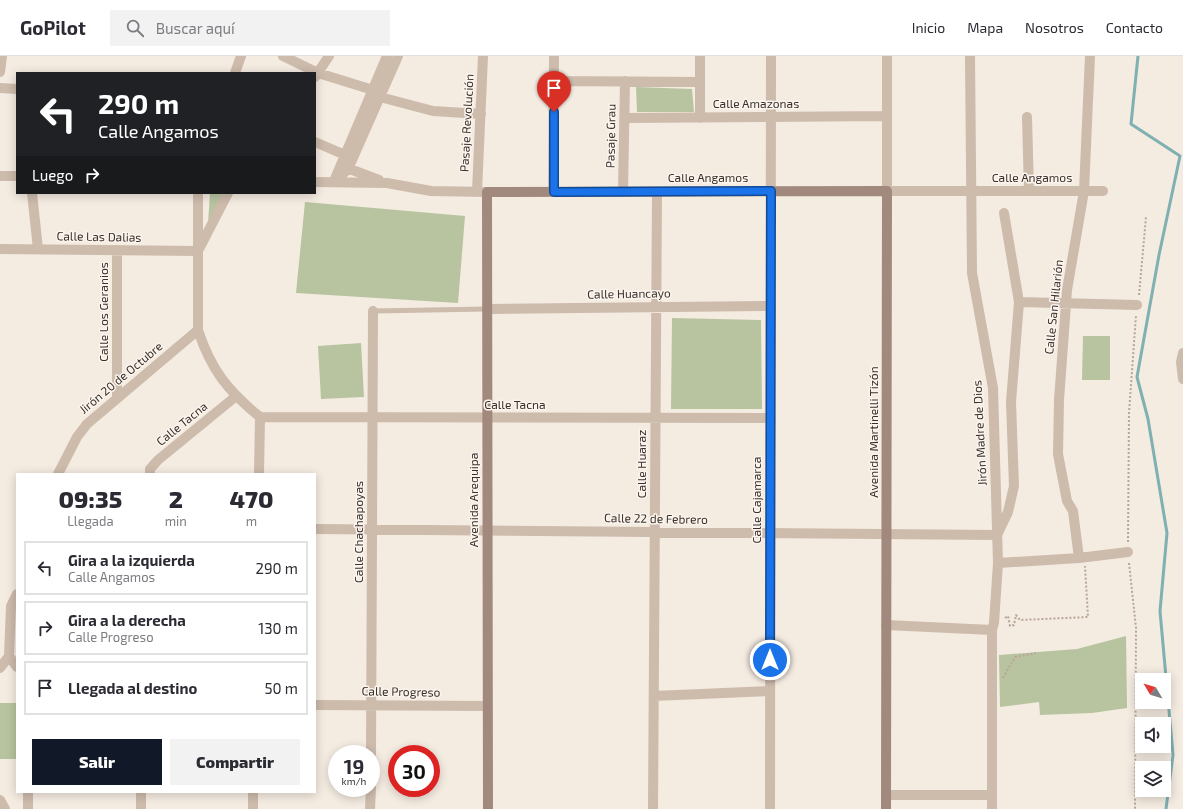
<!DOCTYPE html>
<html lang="es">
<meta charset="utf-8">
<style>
:root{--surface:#fff;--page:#f2f2f3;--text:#2b2b33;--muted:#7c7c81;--line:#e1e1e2;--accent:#111827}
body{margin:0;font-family:"Exo 2",sans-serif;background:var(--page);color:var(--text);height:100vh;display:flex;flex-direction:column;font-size:15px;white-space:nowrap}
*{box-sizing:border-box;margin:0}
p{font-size:13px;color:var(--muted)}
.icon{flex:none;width:22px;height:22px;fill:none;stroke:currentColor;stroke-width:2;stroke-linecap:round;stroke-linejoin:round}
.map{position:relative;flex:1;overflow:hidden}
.panel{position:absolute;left:16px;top:417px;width:300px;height:320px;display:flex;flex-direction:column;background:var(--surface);border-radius:0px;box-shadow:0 2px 10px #0003}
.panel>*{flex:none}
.banner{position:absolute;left:16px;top:16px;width:300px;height:122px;border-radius:0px;box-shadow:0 2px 10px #0003;background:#202124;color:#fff;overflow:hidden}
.needle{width:26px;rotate:308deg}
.fabs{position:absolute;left:1135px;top:617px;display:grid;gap:8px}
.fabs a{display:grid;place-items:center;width:36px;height:36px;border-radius:0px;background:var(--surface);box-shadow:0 2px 10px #0003;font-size:20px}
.speed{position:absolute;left:328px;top:689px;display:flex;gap:8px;font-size:20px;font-weight:700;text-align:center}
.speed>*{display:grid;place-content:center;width:52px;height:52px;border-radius:50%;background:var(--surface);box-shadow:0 2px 10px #0003;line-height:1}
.speed small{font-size:10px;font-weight:400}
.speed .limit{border:6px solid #d22;background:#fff;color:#111}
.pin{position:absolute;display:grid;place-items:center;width:34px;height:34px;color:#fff;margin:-41px -17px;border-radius:50% 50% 50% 0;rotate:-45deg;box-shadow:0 0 4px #0007}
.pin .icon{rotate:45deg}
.me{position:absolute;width:44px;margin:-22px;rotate:0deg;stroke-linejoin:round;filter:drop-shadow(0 0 3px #0008)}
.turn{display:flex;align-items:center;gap:14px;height:84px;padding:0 16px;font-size:18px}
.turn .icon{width:52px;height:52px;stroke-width:2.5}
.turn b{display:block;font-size:28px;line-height:34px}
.then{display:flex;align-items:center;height:38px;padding:0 16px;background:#0003;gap:8px;font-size:15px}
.eta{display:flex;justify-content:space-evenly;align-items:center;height:68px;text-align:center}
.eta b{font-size:24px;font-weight:800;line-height:28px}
.action{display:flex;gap:8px;margin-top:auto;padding:8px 16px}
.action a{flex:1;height:46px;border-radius:0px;background:var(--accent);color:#fff;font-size:16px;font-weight:800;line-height:46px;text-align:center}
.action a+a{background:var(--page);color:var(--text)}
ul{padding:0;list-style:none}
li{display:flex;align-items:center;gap:12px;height:54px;margin:0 8px 6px;padding:0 8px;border:2px solid var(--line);border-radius:0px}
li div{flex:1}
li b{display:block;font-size:15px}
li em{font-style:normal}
header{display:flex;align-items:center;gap:24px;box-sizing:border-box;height:56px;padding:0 20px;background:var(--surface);border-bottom:1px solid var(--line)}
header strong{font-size:19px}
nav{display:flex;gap:22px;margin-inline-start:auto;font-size:14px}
.search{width:280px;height:36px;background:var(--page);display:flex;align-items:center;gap:10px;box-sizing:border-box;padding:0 14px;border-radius:0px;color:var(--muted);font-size:15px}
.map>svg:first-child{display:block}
.green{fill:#b8c4a0}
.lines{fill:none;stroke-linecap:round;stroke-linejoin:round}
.stream{stroke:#7fb0b2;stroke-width:3}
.path{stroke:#b9a596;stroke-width:2;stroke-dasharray:2 2;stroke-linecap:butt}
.lane{stroke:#cdbbac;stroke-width:5}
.street{stroke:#cdbbac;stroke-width:10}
.secondary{stroke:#a18a7d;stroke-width:10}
.route-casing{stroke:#114b97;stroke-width:10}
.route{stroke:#1a73e8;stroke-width:7}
.labels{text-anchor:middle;stroke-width:3;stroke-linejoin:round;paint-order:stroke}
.street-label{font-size:12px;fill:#3b302b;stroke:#fbf5ee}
</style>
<header>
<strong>GoPilot</strong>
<div class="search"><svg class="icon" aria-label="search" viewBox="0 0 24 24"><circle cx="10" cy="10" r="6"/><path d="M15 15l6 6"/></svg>Buscar aquí</div>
<nav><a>Inicio</a><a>Mapa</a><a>Nosotros</a><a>Contacto</a></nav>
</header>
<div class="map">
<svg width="1183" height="753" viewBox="0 0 1183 753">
<rect width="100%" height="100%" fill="#f4ebe1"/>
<path class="green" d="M636,31L692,33L694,56H637Z
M210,137L222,138L208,168Z
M305,146L465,160L458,247L296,237Z
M672,262L761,264L762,353H671Z
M1083,280H1110V324H1082Z
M361,287L364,341L321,343L318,290Z
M1126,580L1127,652L1092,657L1040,659L1039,646L1000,651L999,599L1077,593Z
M0,647H17V703H0Z"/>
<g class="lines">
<path class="stream" d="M1138,0L1131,68L1180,100L1159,199L1137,321L1148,363L1167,477L1160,555L1173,699L1166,753"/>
<path class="path" d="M1139,239L1146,161
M1128,486L1129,357L1136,259
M1129,507L1136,572L1135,753
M1005,562L1008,560L1010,570L1014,569L1016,559L1020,564L1088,561L1085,510
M1003,622L1015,601L1036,597"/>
<path class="lane" d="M373,255L487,253"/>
<path class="street" d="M283,0L318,17L373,34
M700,0V62
M887,0V135H1103
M970,0L972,217L993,332L998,507L994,567L992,574V753
M0,16L2,0
M235,17L241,0
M315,21L329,0
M554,25L700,26
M0,32L17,33
M380,41L433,55L481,58
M1027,61L1029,135
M625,62L887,60
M315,86L345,99
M342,110L379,124
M0,120H17
M335,123L387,0
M315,126L387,127L431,135L487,136
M334,126L348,113L398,0
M477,136L483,0
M553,136L554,0
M623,136L625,25
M32,137L38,193
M198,137V274C211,314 228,335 260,361
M0,193L198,195
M199,193L228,137
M1019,246L1137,249
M487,253L771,250
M1183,297L1181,306L1183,323
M117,342V194
M260,361L770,362
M58,418L77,381L87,368L198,274
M150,418V413L158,404L235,341
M259,418L260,361
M315,473L997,479L1008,456L1014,430L1011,346L1019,246L1004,157
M1079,502L1073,455L1067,445L1058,398L1059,344L1067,234L1084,135L1090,0
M998,507L1079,502L1128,496
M886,569L992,574
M9,600L11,550L17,538
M0,612L9,600L17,611
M654,640L770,635
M315,649L487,650
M371,698L373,255
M886,739H992
M0,744L5,753
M28,753V736
M141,753V736
M253,753V736
M370,753L371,732
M653,753L657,136
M770,753L771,0"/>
<path class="secondary" d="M488,753L487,136L887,135L886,753"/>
</g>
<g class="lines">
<defs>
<path id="route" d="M554,56V136L771,135L770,604"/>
</defs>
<use href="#route" class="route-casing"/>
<use href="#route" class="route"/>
</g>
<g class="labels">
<g class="street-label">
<text x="756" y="52">Calle Amazonas</text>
<text transform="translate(467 67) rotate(-87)" y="4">Pasaje Revolución</text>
<text transform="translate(611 80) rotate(-89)" y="4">Pasaje Grau</text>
<text x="708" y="126">Calle Angamos</text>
<text x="1032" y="126">Calle Angamos</text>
<text transform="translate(99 181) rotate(1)" y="4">Calle Las Dalias</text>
<text transform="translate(629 238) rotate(-1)" y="4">Calle Huancayo</text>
<text transform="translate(1054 251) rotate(-84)" y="4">Calle San Hilarión</text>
<text transform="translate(104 256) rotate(-90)" y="4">Calle Los Geranios</text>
<text transform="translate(121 322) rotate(-40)" y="4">Jirón 20 de Octubre</text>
<text x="515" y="353">Calle Tacna</text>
<text transform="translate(182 368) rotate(-39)" y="4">Calle Tacna</text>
<text transform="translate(874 376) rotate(-90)" y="4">Avenida Martinelli Tizón</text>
<text transform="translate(980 377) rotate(-93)" y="4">Jirón Madre de Dios</text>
<text transform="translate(642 408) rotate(-90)" y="4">Calle Huaraz</text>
<text transform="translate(474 444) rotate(-90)" y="4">Avenida Arequipa</text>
<text transform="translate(757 444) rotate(-90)" y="4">Calle Cajamarca</text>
<text transform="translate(656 463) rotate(1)" y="4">Calle 22 de Febrero</text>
<text transform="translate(359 476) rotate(-90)" y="4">Calle Chachapoyas</text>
<text transform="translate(401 636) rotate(1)" y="4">Calle Progreso</text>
</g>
</g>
</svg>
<div class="fabs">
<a><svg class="needle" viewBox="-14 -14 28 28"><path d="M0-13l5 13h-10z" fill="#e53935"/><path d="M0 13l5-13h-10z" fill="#7c7c81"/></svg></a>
<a><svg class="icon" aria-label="sound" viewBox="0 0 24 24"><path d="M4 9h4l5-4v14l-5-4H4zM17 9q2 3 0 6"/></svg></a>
<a><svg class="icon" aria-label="layers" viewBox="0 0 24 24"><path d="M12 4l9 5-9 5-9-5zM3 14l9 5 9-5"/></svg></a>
</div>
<div class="speed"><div>19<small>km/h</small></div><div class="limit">30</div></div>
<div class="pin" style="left:554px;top:56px;background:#d93025"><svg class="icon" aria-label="arrive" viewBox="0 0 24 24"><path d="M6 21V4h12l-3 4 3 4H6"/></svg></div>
<svg class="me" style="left:770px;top:604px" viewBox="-20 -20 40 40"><circle r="17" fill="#1a73e8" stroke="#fff" stroke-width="3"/><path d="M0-11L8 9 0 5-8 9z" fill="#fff"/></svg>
<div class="banner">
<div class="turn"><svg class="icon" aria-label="left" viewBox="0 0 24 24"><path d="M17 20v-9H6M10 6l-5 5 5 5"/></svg><div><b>290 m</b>Calle Angamos</div></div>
<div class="then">Luego<svg class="icon" aria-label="right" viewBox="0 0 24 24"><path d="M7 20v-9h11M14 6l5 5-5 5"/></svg></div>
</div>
<section class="panel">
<div class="eta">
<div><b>09:35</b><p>Llegada</p></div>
<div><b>2</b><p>min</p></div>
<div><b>470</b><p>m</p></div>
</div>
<ul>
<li><svg class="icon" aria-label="left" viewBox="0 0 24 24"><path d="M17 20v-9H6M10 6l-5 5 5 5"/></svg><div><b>Gira a la izquierda</b><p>Calle Angamos</p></div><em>290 m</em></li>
<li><svg class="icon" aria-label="right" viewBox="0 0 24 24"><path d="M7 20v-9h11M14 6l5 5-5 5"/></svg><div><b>Gira a la derecha</b><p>Calle Progreso</p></div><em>130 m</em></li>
<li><svg class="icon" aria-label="arrive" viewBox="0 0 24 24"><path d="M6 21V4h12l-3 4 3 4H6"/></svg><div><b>Llegada al destino</b></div><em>50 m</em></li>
</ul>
<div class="action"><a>Salir</a><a>Compartir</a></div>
</section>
</div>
